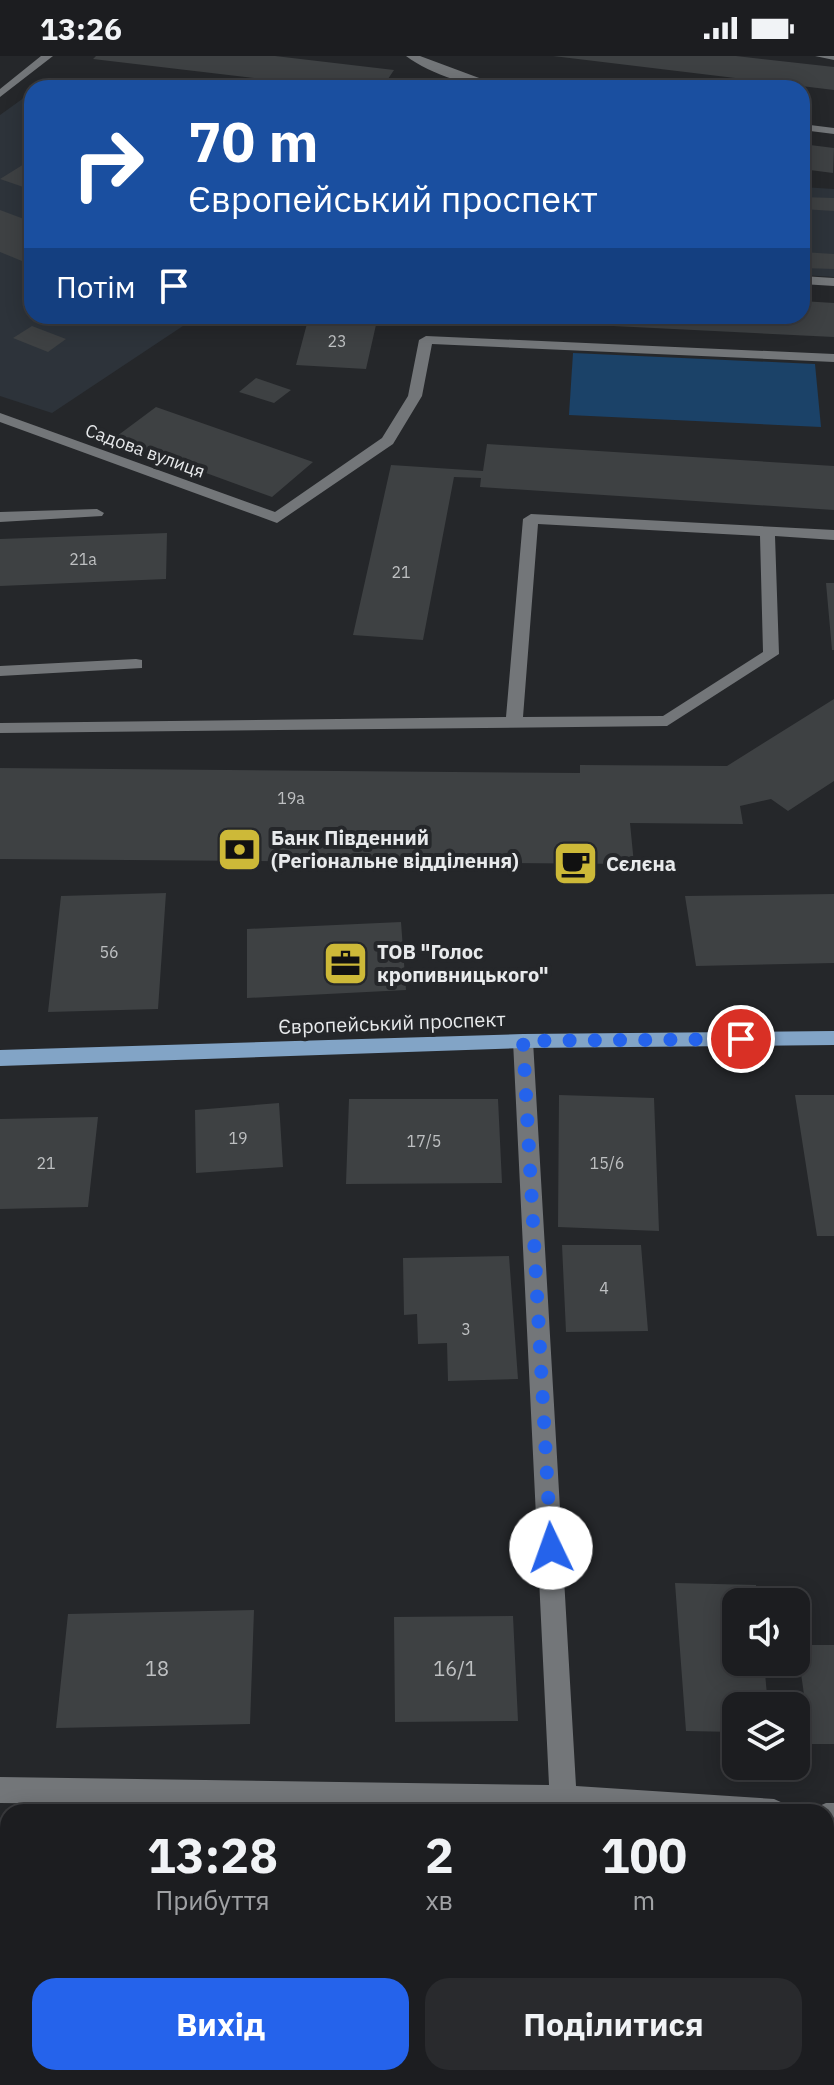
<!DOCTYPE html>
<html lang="uk">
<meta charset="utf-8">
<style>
:root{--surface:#1c1d20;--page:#292a2d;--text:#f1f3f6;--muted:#a0a2a5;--line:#3a3b3e;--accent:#2563eb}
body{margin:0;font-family:"IBM Plex Sans",sans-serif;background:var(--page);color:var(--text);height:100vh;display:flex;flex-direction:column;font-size:30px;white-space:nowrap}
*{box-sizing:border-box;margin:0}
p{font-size:26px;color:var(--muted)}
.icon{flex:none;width:44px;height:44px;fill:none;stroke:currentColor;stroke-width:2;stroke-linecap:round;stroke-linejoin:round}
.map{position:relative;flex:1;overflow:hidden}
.panel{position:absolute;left:0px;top:1748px;width:834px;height:282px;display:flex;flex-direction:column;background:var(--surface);border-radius:24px 24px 0 0;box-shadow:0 4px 20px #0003,0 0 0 2px var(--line)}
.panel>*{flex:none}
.banner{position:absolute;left:24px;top:24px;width:786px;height:244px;border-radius:24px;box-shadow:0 4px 20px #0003,0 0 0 2px var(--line);background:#1a4fa0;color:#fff;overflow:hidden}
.fabs{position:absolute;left:722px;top:1532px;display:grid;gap:16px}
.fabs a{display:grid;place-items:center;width:88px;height:88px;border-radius:16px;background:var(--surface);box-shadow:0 4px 20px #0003,0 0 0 2px var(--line);font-size:40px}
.pin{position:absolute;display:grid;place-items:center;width:68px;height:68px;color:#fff;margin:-34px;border:4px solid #fff;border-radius:50%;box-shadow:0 2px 8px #0007}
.me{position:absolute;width:88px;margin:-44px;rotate:357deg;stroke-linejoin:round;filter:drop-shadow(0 0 6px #0008)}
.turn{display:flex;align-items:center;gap:28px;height:168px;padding:0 32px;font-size:36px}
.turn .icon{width:104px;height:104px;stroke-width:2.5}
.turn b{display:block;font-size:56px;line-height:68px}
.then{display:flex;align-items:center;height:76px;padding:0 32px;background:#0003;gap:16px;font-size:30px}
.eta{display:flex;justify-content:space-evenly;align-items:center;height:136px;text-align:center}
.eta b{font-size:48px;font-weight:700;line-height:56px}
.cta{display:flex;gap:16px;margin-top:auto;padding:16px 32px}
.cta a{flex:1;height:92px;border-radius:24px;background:var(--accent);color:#fff;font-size:32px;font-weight:700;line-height:92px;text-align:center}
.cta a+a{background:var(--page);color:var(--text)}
.status{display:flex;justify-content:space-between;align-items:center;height:56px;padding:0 40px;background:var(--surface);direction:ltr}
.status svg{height:22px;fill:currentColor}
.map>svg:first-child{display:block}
.built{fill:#2d333a}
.green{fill:#1b4268}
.building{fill:#3e4143}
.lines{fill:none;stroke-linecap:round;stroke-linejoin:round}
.minor{fill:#737679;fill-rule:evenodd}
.major{fill:#82a4c6;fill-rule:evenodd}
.route{stroke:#2563eb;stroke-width:14;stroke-dasharray:0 25.2}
.labels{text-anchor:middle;stroke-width:8;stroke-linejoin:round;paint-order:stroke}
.number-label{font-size:16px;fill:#bec0c2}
.far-street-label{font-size:18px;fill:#e8eaec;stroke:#25272a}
.poi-label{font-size:20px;font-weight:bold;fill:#e8eaec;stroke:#25272a;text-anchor:start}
.street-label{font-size:20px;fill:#e8eaec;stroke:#25272a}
.near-number-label{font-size:20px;fill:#bec0c2}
</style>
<div class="status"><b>13:26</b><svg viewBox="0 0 49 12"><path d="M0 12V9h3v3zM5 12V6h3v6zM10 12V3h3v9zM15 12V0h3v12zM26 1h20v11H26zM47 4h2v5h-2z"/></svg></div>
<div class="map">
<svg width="834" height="2029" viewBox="0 0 834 2029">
<rect width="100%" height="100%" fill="#25272a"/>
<path class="built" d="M32,36V260H198L52,357L0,340V59Z
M802,131L834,133V221L802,219Z"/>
<path class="green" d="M573,297L815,308L821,371L569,359Z"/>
<path class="building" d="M96,0H275L394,14L382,32H337L93,3Z
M553,0H736L834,11V34Z
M802,88L834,92L833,117L802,113Z
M29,105L32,106V134L0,123Z
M802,141L834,142V155L802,153Z
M0,154L32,166V199L22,205L0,196Z
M802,196L834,198V213L802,212Z
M802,245L834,247V281L455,262L802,260Z
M309,260H378L366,313L296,309Z
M32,270L66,283L48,296L13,282Z
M256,322L291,334L274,347L239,336Z
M156,351L313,406L272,441L113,383Z
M487,388L834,410V454L480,431L481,422L454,421L423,584L353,579L391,409L483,415Z
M167,477L166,523L0,530V483Z
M826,527H834V594H832Z
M834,643V725L788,755L771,743L740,750L743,768L630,767L634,808L0,803V712L580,717V709L727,710Z
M166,837L158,953L48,956L61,840Z
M834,838V907L696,910L685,840Z
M401,866L406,934L247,942V873Z
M559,1039L654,1042L659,1175L558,1171Z
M795,1039H834V1180H817Z
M349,1043H498L502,1127L346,1128Z
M279,1047L283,1111L196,1117L195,1054Z
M98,1061L88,1151L0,1153V1063Z
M562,1189H641L648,1275L566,1276Z
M509,1200L518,1323L448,1325L447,1287L418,1288L417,1258L404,1259L403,1202Z
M675,1527L756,1529L758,1546H736V1606H764L768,1650H736V1676L686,1675Z
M254,1554L250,1668L56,1672L68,1558Z
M513,1560L518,1665L395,1666L394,1561Z
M797,1589H834V1688H811Z
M295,2022H427L426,2029H293Z"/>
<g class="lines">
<path class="minor" d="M41,0H53L0,41V33Z
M406,0H420L506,32C474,32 431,19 406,0Z
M815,0H834V4Z
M802,68L834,72V78L802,74Z
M802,220L834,222V230L802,228Z
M426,280L834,298V306L432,288L422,340L393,388L277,467L0,366V357L275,456L382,382L408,340L419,284Z
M97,453L104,457L102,460L0,466V456Z
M531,458L834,474V484L775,480L779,598L667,670L0,677V667L506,661L523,463ZM538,468L760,480L763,596L663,660L523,661Z
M136,603L142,604V612L0,620V610Z
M523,978L533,985L576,1730L774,1743L783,1747L787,1756L0,1747V1721L549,1729L513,985Z
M826,1747H834V1773H826V1756H814L817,1751Z"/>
<path class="major" d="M834,975V989L523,992L0,1010V994L523,978Z"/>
</g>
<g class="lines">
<path class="route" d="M551,1492L523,985L741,983"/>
</g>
<defs>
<symbol id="bank-square" viewBox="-11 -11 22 22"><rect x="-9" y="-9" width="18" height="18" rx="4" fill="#cdb938" stroke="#25272a"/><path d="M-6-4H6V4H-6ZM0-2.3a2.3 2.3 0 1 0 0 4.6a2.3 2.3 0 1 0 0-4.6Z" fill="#111"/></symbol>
<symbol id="cafe-square" viewBox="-11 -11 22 22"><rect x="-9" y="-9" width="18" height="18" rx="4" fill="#cdb938" stroke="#25272a"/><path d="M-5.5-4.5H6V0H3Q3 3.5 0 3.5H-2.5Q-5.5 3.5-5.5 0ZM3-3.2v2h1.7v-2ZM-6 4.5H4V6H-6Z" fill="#111"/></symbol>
<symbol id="office-square" viewBox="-11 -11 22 22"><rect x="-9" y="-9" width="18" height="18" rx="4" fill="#cdb938" stroke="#25272a"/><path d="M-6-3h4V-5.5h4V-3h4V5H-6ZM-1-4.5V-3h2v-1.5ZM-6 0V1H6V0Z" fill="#111"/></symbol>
</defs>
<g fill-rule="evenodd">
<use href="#bank-square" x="214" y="768" width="51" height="51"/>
<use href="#cafe-square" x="550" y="782" width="51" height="51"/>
<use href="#office-square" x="320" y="882" width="51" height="51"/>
</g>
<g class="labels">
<g class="number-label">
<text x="337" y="291">23</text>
<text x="83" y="509">21а</text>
<text x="401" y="522">21</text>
<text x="291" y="748">19а</text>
<text x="109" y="902">56</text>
<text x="238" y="1088">19</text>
<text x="424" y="1091">17/5</text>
<text x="46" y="1113">21</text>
<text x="607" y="1113">15/6</text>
<text x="604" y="1238">4</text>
<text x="466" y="1279">3</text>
</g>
<g class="far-street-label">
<text transform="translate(145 395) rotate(20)" y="6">Садова вулиця</text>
</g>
<g class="poi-label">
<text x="271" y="789">Банк Південний<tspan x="271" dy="23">(Регіональне відділення)</tspan></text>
<text x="606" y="815">Сєлєна</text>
<text x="377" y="903">ТОВ "Голос<tspan x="377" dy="23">кропивницького"</tspan></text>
</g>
<g class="street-label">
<text transform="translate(392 967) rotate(-2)" y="7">Європейський проспект</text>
</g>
<g class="near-number-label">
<text x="157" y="1620">18</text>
<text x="455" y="1620">16/1</text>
</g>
</g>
</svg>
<div class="fabs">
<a><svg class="icon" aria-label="sound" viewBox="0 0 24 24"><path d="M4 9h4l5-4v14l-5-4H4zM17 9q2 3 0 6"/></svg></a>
<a><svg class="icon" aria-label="layers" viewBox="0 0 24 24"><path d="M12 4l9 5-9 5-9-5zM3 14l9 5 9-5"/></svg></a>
</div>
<div class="pin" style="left:741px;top:983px;background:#d93025"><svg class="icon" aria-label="arrive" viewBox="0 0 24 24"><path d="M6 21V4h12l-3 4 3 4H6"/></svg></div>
<svg class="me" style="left:551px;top:1492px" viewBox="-20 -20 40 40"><circle r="19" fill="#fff"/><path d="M0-13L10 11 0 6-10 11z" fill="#2563eb"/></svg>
<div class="banner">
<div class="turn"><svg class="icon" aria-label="right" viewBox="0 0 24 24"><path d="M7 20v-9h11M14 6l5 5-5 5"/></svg><div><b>70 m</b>Європейський проспект</div></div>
<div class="then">Потім<svg class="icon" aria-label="arrive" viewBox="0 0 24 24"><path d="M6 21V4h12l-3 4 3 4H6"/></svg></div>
</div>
<section class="panel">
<div class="eta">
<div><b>13:28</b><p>Прибуття</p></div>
<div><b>2</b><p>хв</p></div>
<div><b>100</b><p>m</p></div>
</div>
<div class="cta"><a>Вихід</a><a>Поділитися</a></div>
</section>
</div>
